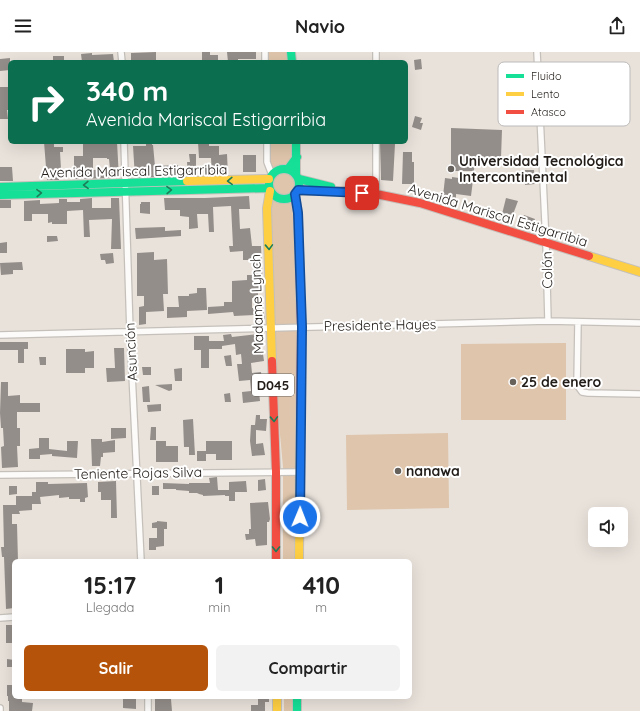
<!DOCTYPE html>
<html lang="es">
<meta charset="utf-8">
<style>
:root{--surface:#fff;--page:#f2f2f2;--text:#222;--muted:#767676;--accent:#b45309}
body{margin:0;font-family:Quicksand,sans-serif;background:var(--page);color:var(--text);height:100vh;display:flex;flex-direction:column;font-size:15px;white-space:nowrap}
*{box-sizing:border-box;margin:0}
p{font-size:13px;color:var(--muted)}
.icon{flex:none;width:22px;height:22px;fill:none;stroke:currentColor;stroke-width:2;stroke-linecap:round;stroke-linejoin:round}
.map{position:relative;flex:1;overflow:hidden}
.drawer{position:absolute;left:12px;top:507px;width:400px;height:140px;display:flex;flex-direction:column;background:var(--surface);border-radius:6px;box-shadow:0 4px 16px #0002}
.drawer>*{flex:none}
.top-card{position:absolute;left:8px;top:8px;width:400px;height:84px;border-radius:6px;box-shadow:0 4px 16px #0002;background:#0b6e4f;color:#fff;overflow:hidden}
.tools{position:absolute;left:588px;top:455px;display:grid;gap:8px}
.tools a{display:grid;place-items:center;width:40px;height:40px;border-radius:6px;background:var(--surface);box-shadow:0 4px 16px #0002;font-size:20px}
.pin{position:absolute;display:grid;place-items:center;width:34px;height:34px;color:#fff;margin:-17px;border-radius:8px;box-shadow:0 2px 6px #0006}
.me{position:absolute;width:44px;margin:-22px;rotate:1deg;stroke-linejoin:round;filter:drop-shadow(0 0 3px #0008)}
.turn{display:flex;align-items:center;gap:14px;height:84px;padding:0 12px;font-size:18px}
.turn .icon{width:52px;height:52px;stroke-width:2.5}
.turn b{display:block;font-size:28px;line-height:34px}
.eta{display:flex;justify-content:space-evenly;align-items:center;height:68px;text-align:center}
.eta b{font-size:24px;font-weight:700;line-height:28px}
.action{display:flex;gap:8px;margin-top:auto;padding:8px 12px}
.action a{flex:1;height:46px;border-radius:6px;background:var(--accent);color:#fff;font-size:16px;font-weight:700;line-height:46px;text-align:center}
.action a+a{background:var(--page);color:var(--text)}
header{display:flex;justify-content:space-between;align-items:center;height:52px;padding:0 12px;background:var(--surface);font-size:18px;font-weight:700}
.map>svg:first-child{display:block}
.green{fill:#dec5ab}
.building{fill:#948e8a;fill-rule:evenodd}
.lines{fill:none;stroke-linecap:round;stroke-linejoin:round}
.street-casing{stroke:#c5c0ba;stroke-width:8}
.fast-casing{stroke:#c5c0ba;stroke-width:10}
.slow-casing{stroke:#c5c0ba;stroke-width:10}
.jam-casing{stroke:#c5c0ba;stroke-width:10}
.street{stroke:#fcfbfa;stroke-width:5.5}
.fast{stroke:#16e098;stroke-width:8}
.slow{stroke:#ffcf43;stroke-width:8}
.jam{stroke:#f24e42;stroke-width:8}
.oneway{stroke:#1c7e58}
.route-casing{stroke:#114b97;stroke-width:10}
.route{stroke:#1a73e8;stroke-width:7}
.poi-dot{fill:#67615c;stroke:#fff;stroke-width:1.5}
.labels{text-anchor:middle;stroke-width:4;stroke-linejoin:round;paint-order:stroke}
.shield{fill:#fff;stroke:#64605d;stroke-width:1}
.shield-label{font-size:13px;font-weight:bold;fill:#211c18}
.poi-label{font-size:14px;font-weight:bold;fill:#211c18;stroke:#fff;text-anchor:start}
.street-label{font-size:14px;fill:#211c18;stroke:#fff}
.key{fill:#fff;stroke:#bcbbba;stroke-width:1}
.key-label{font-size:11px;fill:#211c18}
</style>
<header><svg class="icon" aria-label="menu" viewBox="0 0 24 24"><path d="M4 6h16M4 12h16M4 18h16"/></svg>Navio<svg class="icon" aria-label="share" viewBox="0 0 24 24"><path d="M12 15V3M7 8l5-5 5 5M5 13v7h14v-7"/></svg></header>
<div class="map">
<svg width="640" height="659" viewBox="0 0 640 659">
<rect width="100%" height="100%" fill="#e9e2db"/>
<path class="green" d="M268,0H288L289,10H268Z
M269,90H291L292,116C283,112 276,114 269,121Z
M271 132a12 12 0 1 1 24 0a12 12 0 1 1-24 0Z
M268,141C274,150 282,150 292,147L299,271L294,509H283V415L270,272L264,142Z
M566,291V368H461V292Z
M448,381L449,456L347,458L346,383Z
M284,645H292V659H284Z"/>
<path class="building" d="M156,0V10H131V1Z
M202,0H210V3H218V10H202Z
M227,0H256V7H238V10H228Z
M92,1V3L113,2L114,10H82L81,2Z
M53,4H64V10H53Z
M10,6V18L0,19V7Z
M421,7L422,17L415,18L414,8Z
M0,35H10V58H7L8,67H0Z
M415,64L422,66L420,71H423L421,78L412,75Z
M451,76L502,78L501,106L475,105L474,119H451Z
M44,90H54V95H63V100H60L61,117H58L59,128H47Z
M83,90H117L119,126L74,127V104H83ZM93,106H107V107H109L110,117L93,118Z
M146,90H152V93H153L155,114L178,113V124L135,126L133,94H146Z
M198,90H209V94H219V103L227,102L228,123H212L211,106H199Z
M380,90H387V92H395L393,129L381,128Z
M403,100H412V110H414V132H402Z
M189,102H196V122L188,123L187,110H190Z
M243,103H256V120H243Z
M0,115H12L13,129H0Z
M525,118H534L535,132L525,133Z
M452,125L473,128L471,144L456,142V146L443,144L445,126L452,127Z
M249,144L250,157H239L240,177L250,176L252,194H261L263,237H258V246H252V256L263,255L265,267L255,269L254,263L234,264L233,260L208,262V255L224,254V250H232V229L247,228V223H255V208H243V199L230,200L229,194H233L231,154L213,155L214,180H209L208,162H197L198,176L189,177V165L180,164V158H165L164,146H205Z
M92,146V156H111V146H119L121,197H111L112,167L89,168L90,185H84L83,158L67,159V172H52V170L48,171V162H32V169H24V149L40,148V152L59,151V147H67V150H80V147Z
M506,146L518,149L512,165L502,162Z
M0,148H11V156H0Z
M141,150H150V162L140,161V152H141Z
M524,163L535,167L533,173L521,169Z
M165,175V179L181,178V184L136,187L135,176Z
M47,184H57L58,189L47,190Z
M7,190V201H0V191Z
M154,200V208L167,207L168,242H163L164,259L146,260V272L139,273V255L144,254V244H137V201Z
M113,201L114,211L106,212L105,208H101L100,202Z
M22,210L23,218H13V222L1,223L0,211Z
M197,236H206L207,258L187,259V265L167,266V255H179L178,244H189V242L197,241Z
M231,282L232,285L258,282L259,299H261V303L263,302L264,309L251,311L252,321L261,320L262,330H258L260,349L243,351L242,340L251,339L250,328L239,329L237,312H242L241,302L236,303L235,292L222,294V297H209V316H201V298H194V284H209V289H224L223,283Z
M0,290H28V297H24V311H18V298H0Z
M114,296H124L125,329L107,330L106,316H115Z
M66,297H85V300L94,299V316H85V321H66Z
M231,303L232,314H226L224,304Z
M39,305H46V313H40Z
M142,315H151V323H143Z
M182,316V329H175L174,317Z
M1,330H8V344L20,343V351H40V360H17V376H20V394H17L18,415L2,416L1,395L4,394L3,376H1L0,361Z
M172,332V338L169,339L155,333Z
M149,334L150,350H143L142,335Z
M230,341L231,350H225L224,342Z
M161,352V359L148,360L147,353Z
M256,363H260V367H267L266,379L256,378V392L263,391L265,403L252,404L250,389L251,373H255Z
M193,367L195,403H189V395H184L183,368Z
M151,375H156V388H150Z
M111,376H126V386L111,387Z
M39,386H49V397L67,399V389H78L77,406L52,404V402L40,403V407H29V397L39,396Z
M91,387H102V390L115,388V400L103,401V405H101L100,414H92Z
M156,389H166V394H178V410H156Z
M206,389H232V408H216V402H206V409H197V399H206Z
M217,425L218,438H229V430L246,429L247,440H235V449H229V444H225V443L203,444V443L199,442L197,441H189V439L176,438V437H163V431L189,432V431H210L209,426Z
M265,427L266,438L258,439V428Z
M116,429L117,466H111V448H101V440H98V430Z
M36,430H48V432L87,431L88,445L85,446V450H80V447H69V445L59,446V443L40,445L41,452H32V458L19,459L20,462H12V472H17L18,509H14V556L6,557L4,505H2L1,495H4L3,453H16V444H32V440H36Z
M9,434H17V442L9,443Z
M152,434H159V443H152Z
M268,450L270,467L269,470H267V493L256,494L255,487L246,488L245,482H249V477H251L250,451Z
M157,469L167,470V477H164V494L156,495V498H149V486H157V476H152V471L157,470Z
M6,573H14V591H6Z
M7,607L14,608V615H7Z
M7,633H14V645H22V650L33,651L32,659H9V649H8V644H7Z
M155,645H164L167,646V647H171L172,659H155Z
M258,645H269V650H265V659H251V653H258Z
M123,647H136V657L123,656Z"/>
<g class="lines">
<defs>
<path id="street" d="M121,0L122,10
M265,0V10
M537,0L546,191L548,269
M376,10V0
M124,90L130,280L141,509
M267,90V110L272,123
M376,142V90
M578,270L577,333L582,340L588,341L640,342
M0,283L548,269L640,271
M0,423L300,420
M0,566L14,565
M148,645V659
M0,656V659"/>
<path id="fast" d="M291,0L292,10
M296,90V123
M269 132a15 15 0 1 1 30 0a15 15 0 1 1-30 0Z
M288,117L297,105
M299,127L331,135
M0,135L187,129
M0,143L269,136
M297,645V659"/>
<path id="slow" d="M187,129L269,127
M270,139L267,156L272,309
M589,204L640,220
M299,509L300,388
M277,645V659"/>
<path id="jam" d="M298,139H347L376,142L420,151L589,204
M295,143L298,161L301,275L300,388
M272,309L276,420V509"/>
</defs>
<use href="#street" class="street-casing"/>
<use href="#fast" class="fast-casing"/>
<use href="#slow" class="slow-casing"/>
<use href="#jam" class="jam-casing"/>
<use href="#street" class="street"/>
<use href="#fast" class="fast"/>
<use href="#slow" class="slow"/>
<use href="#jam" class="jam"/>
</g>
<defs><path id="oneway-chevron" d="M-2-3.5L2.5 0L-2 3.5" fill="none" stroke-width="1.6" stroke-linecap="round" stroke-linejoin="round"/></defs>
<g class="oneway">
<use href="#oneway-chevron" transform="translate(230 129) rotate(178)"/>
<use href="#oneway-chevron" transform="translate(86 133) rotate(179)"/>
<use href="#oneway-chevron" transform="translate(169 138) rotate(-1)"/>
<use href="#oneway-chevron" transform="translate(39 141) rotate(-2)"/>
<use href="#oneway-chevron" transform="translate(269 195) rotate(88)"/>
<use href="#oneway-chevron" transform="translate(274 367) rotate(88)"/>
<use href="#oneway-chevron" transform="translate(276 497) rotate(90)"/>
</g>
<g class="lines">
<defs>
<path id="route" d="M300,465L302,275L298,161L295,142L298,138L362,141"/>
</defs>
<use href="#route" class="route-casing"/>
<use href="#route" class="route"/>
</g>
<g class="poi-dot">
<circle cx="451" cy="117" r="4"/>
<circle cx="513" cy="330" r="4"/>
<circle cx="398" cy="419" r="4"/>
</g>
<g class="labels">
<rect class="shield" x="252" y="322" width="42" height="22" rx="3"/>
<g class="shield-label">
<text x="273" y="338">D045</text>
</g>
<g class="poi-label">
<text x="459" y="114">Universidad Tecnológica<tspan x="459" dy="16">Intercontinental</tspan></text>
<text x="521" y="335">25 de enero</text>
<text x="406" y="424">nanawa</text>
</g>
<g class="street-label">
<text transform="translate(134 119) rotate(-1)" y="5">Avenida Mariscal Estigarribia</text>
<text transform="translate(498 163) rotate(17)" y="5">Avenida Mariscal Estigarribia</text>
<text transform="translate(547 218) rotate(-91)" y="5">Colón</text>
<text transform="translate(257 252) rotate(-92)" y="5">Madame Lynch</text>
<text transform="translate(380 273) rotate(-1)" y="5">Presidente Hayes</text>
<text transform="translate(131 300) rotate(-93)" y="5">Asunción</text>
<text transform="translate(138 421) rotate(-1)" y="5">Teniente Rojas Silva</text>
</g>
</g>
<rect x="498" y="10" width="132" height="64" rx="6" class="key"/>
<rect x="506" y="22" width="18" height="4" fill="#16e098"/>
<rect x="506" y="40" width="18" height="4" fill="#ffcf43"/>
<rect x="506" y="58" width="18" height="4" fill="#f24e42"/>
<g class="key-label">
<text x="531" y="28">Fluido</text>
<text x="531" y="46">Lento</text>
<text x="531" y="64">Atasco</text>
</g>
</svg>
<div class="tools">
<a><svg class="icon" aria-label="sound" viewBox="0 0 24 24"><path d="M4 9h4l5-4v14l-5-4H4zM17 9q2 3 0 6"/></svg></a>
</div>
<div class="pin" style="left:362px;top:141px;background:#d93025"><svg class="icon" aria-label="arrive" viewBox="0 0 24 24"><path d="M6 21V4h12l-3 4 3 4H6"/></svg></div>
<svg class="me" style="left:300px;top:465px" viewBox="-20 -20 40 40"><circle r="17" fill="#1a73e8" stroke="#fff" stroke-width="3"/><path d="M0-11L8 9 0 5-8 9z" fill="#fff"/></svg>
<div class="top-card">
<div class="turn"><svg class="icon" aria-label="right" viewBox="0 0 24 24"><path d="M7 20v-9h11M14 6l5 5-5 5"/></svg><div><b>340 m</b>Avenida Mariscal Estigarribia</div></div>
</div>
<section class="drawer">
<div class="eta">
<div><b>15:17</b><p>Llegada</p></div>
<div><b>1</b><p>min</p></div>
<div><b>410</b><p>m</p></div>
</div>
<div class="action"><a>Salir</a><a>Compartir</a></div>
</section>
</div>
